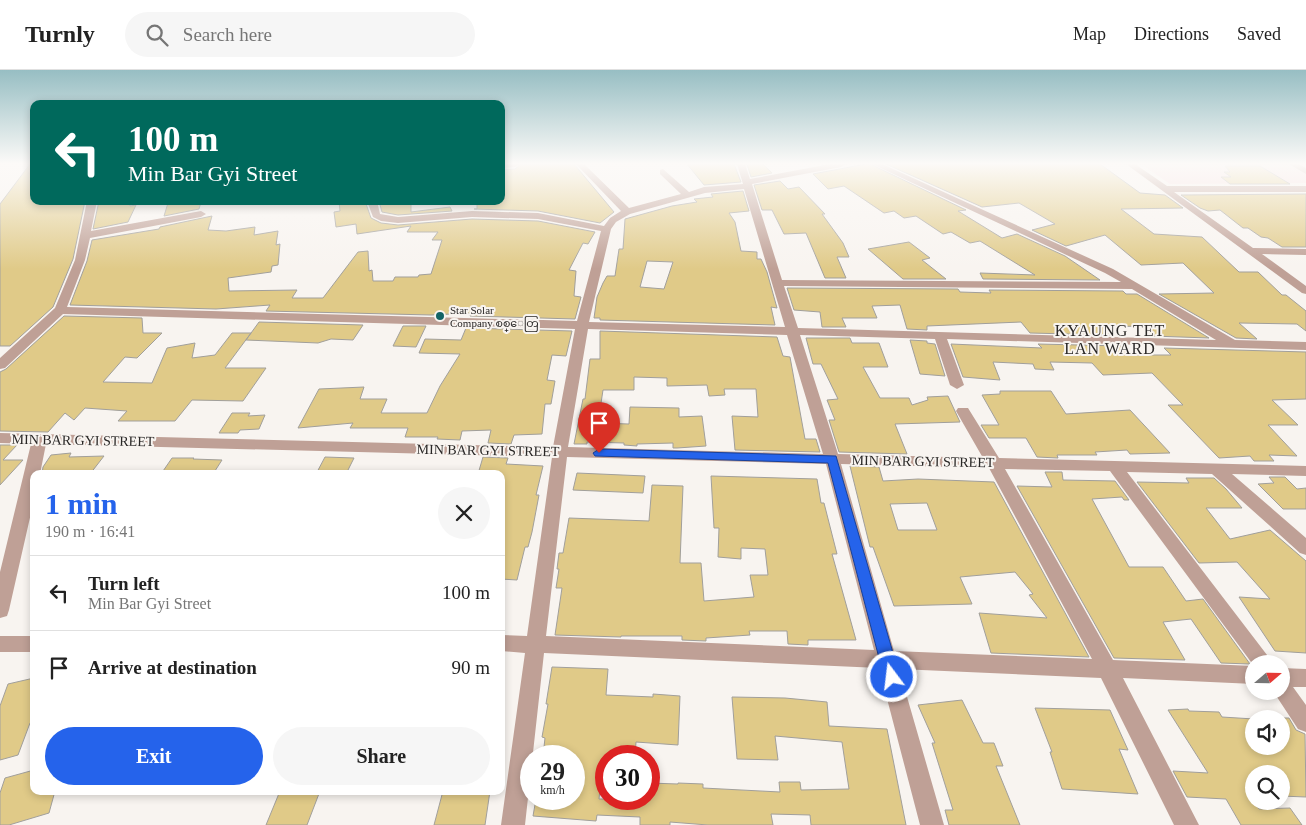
<!DOCTYPE html>
<meta charset="utf-8">
<style>
:root{--surface:#fff;--page:#f6f6f6;--text:#222;--muted:#767676;--line:#e0e0e0;--accent:#2563eb}
body{margin:0;font-family:"Times New Roman","Noto Sans Myanmar",serif;background:var(--page);color:var(--text);height:100vh;display:flex;flex-direction:column;font-size:19px;white-space:nowrap}
*{box-sizing:border-box;margin:0}
p{font-size:16px;color:var(--muted)}
.icon{flex:none;width:28px;height:28px;fill:none;stroke:currentColor;stroke-width:2;stroke-linecap:round;stroke-linejoin:round}
.map{position:relative;flex:1;overflow:hidden}
.panel{position:absolute;left:30px;top:400px;width:475px;height:325px;display:flex;flex-direction:column;background:var(--surface);border-radius:10px;box-shadow:0 2px 8px #0003}
.panel>*{flex:none}
.banner{position:absolute;left:30px;top:30px;width:475px;height:105px;border-radius:10px;box-shadow:0 2px 8px #0003;background:#00695c;color:#fff;overflow:hidden}
.needle{width:32px;rotate:70deg}
.tools{position:absolute;left:1245px;top:585px;display:grid;gap:10px}
.tools a{display:grid;place-items:center;width:45px;height:45px;border-radius:50%;background:var(--surface);box-shadow:0 2px 8px #0003;font-size:25px}
.speed{position:absolute;left:520px;top:675px;display:flex;gap:10px;font-size:25px;font-weight:700;text-align:center}
.speed>*{display:grid;place-content:center;width:65px;height:65px;border-radius:50%;background:var(--surface);box-shadow:0 2px 8px #0003;line-height:1}
.speed small{font-size:12px;font-weight:400}
.speed .limit{border:8px solid #d22;background:#fff;color:#111}
.pin{position:absolute;display:grid;place-items:center;width:42px;height:42px;color:#fff;margin:-51px -21px;border-radius:50% 50% 50% 0;rotate:-45deg;box-shadow:0 0 5px #0007}
.pin .icon{rotate:45deg}
.me{position:absolute;width:55px;margin:-28px;rotate:345deg;stroke-linejoin:round;filter:drop-shadow(0 0 4px #0008)}
.turn{display:flex;align-items:center;gap:18px;height:105px;padding:0 15px;font-size:22px}
.turn .icon{width:65px;height:65px;stroke-width:2.5}
.turn b{display:block;font-size:35px;line-height:42px}
.round{display:grid;place-items:center;flex:none;width:52px;height:52px;border-radius:26px;background:var(--page)}
.head{display:flex;align-items:center;justify-content:space-between;height:85px;padding:0 15px}
h1{font-size:30px;font-weight:800;line-height:38px;color:var(--accent)}
.action{display:flex;gap:10px;margin-top:auto;padding:10px 15px}
.action a{flex:1;height:58px;border-radius:30px;background:var(--accent);color:#fff;font-size:20px;font-weight:800;line-height:58px;text-align:center}
.action a+a{background:var(--page);color:var(--text)}
ul{padding:0;list-style:none}
li{display:flex;align-items:center;gap:15px;height:75px;padding:0 15px;border-top:1px solid var(--line)}
li div{flex:1}
li b{display:block;font-size:19px}
li em{font-style:normal}
header{display:flex;align-items:center;gap:30px;box-sizing:border-box;height:70px;padding:0 25px;background:var(--surface);border-bottom:1px solid var(--line)}
header strong{font-size:24px}
nav{display:flex;gap:28px;margin-inline-start:auto;font-size:18px}
.search{width:350px;height:45px;background:var(--page);display:flex;align-items:center;gap:12px;box-sizing:border-box;padding:0 18px;border-radius:28px;color:var(--muted);font-size:19px}
.map>svg:first-child{display:block}
.green{fill:#f7dee0}
.building{fill:#e0ca88;stroke:#a19f9b;fill-rule:evenodd}
.lines{fill:none;stroke-linecap:round;stroke-linejoin:round}
.minor{fill:#bfa096;fill-rule:evenodd}
.route{fill:#2563eb;stroke:#184099}
.poi-dot{fill:#136366;stroke:#f8f4f0;stroke-width:2}
.labels{text-anchor:middle;stroke-width:4;stroke-linejoin:round;paint-order:stroke}
.far-poi-label{font-size:11px;fill:#292726;stroke:#f8f4f0;text-anchor:start}
.street-label{font-size:14px;fill:#292726;stroke:#f8f4f0}
.quarter-label{font-size:16px;letter-spacing:1px;fill:#292726;stroke:#f8f4f0}
</style>
<header>
<strong>Turnly</strong>
<div class="search"><svg class="icon" aria-label="search" viewBox="0 0 24 24"><circle cx="10" cy="10" r="6"/><path d="M15 15l6 6"/></svg>Search here</div>
<nav><a>Map</a><a>Directions</a><a>Saved</a></nav>
</header>
<div class="map">
<svg width="1306" height="755" viewBox="0 0 1306 755">
<rect width="100%" height="100%" fill="#f8f4f0"/>
<path class="green" d="M1141,94H1289L1306,102V113L1170,114Z"/>
<path class="building" d="M30,94H34V131H85L73,189L53,237L10,276H0V134Z
M521,94H574L614,142L600,153L538,141L474,139H477V131H501V100L515,99Z
M687,94H734L741,112L704,115Z
M747,94H763L772,103L751,107Z
M866,94H870L966,140L958,141L1002,168L1017,164L1065,186L1100,210L983,209L980,203L1035,205L980,171L970,173L951,162L943,164L916,146L904,148L894,141L884,143L844,116L828,119L813,104Z
M886,94H1100L1140,123L1165,125L1183,138L1121,139L1154,164L1202,167L1239,202H1258L1282,225H1286L1306,241V261L1297,254L1239,253L1257,269L1236,268L1159,224L1214,223L1183,193L1141,195L1105,165L1066,176L1032,160L1055,154L1019,133L982,137Z
M1225,96H1260L1290,114H1230L1221,107H1231L1224,102H1230Z
M780,111L788,119L799,117L825,144H822L843,173L849,187H837L846,208H825L806,163L784,164L772,140H762L754,115Z
M743,121L749,141L729,143L735,152L741,181L757,182V189H761L767,202L777,238L771,237L775,255L600,250V248H594L597,227L603,213L607,206H615L619,179H623L625,149L672,136L697,132L694,129L713,127L711,124ZM647,191L673,192L664,219L640,217Z
M1306,124V177H1282L1268,168L1261,167L1248,158H1243L1220,140L1208,141L1200,138L1181,125Z
M99,131H130V136L136,135L128,152L93,159Z
M339,131H365L371,148L381,153L398,155L472,149L538,151L595,162L588,174L583,173L569,200L576,201L574,226L581,227L575,249L470,246L472,243L431,245L266,241L270,235L216,239L70,235L87,191L92,170L159,159L160,157L212,146L208,160L226,161L255,157L254,165L278,161L276,175L280,174L278,195L272,196L271,202L228,208L229,221L297,220L292,228H323L358,182L368,181L369,201L372,200L373,211H393L395,207H418L419,205L431,204L442,170H432L438,162H407L411,156L357,164L356,154L336,157L334,142L340,141Z
M379,131H411V142L450,137L452,141L398,145L382,142Z
M183,132L182,134L201,132L199,139L164,146L168,133Z
M909,172L930,188L922,190L946,209H903L868,179Z
M787,218L958,219L960,222L991,223L989,220L1123,221L1126,224H1137L1209,268L1152,266L1141,256L1103,257L1110,265L1030,263L1021,252L927,256V260L907,259L900,235L872,236L877,248H842L846,257H822L820,242L794,240Z
M64,246L142,248L143,263H162L137,288L125,287L103,312L152,313L167,278L195,273L192,288L215,285L232,263H251L225,298H266L243,331L192,330L175,351H118L127,341L85,338L74,350L65,343L48,362L0,361V302L6,299Z
M259,252L363,255L353,270L331,269L318,273L246,270Z
M403,256H426L416,277L393,276Z
M466,258L572,261L566,286L552,285L547,310L555,311L551,334H545L542,364L514,365L511,374L488,373L491,360L462,361L460,370L437,369L438,367H405L408,358H350L353,353L298,358L319,319L364,317L360,329H387L381,343H427L440,316L460,284L419,283L425,269L461,270Z
M600,261L777,267L783,286L790,287L805,369H816L820,382L735,380L732,346L758,347L756,319H724L725,325L709,326L707,315L667,316V308L634,307V320H603L598,353L629,354L630,337L679,338V347L702,346L706,376L677,378H673V373L637,374V376L624,375V373L587,372V374H574L583,329H585L590,289H600Z
M806,268H850L852,273H879L888,297H863L880,328H909L912,335L928,330L927,327L948,326L960,352L895,354L907,384L839,382L829,350H835L827,330L838,329L821,294H813Z
M910,270L927,271V273L935,274L945,306L920,304Z
M951,274L1042,278L1038,274L1121,276L1130,285H1171L1164,278L1306,282V329L1272,330L1298,355H1268L1297,386L1269,385L1274,391H1254L1250,386L1219,388L1168,335H1183L1152,303L1103,305L1092,293L1050,292L1054,300L1035,299L1033,294L993,292L1000,310L963,307Z
M1000,321H1051L1066,344L1130,340L1170,383L1130,384L1127,380L1095,382L1097,385H1057L1058,388L1037,387L1026,368H989L981,355H999L982,325L1000,324Z
M232,343H250L248,346L265,345L259,359L240,360L238,363H219Z
M0,375H17L3,390H23L0,415Z
M71,383L69,387L104,386L90,404H42L43,397L51,385Z
M325,387L354,388L346,404H316Z
M483,387L508,388L506,394L543,396L536,425H539L532,462L528,477H525L517,510L501,509V404H478Z
M172,388H194L193,389L222,390L213,404H161Z
M850,396L879,397L883,411L918,409L994,412L1089,587L991,583L979,543L1047,548L1029,525L1033,524L1015,502L960,507L972,534L894,536L873,477H870ZM927,433L937,460H898L890,434Z
M1045,402H1062L1063,410L1115,411L1129,430H1124L1122,427L1092,429L1129,497H1163L1186,531L1203,529L1250,594L1221,593L1191,549L1163,552L1185,590L1114,588L1017,416L1052,417Z
M577,403L645,406L643,423L573,420Z
M711,406L817,409L821,433H824L837,484H832L856,570H808V575L788,574L787,561H749L750,565L706,568V571L682,570V566H621V567L555,565L562,518H556L559,499H557L559,483H563L569,448L649,451L652,415L683,416L680,493H701L704,531L754,527L750,505H768L765,479L741,478V489L718,487L719,458H714Z
M1269,407H1285L1297,419L1306,418V439H1283L1258,414L1274,413Z
M1186,408H1214L1226,419L1242,438H1206L1230,469L1270,460L1306,491V583L1275,581L1239,527L1270,529L1237,492L1199,493L1137,412L1189,413Z
M552,597L608,599L606,625L653,627V624L680,626L678,675L636,672L635,686H606V698H602L599,729H649V713L678,714V713L703,714V718L780,722L779,712H800L801,720L849,719L842,672L775,666L778,690L737,689L732,627L785,628L827,632L829,656L887,659L906,755H811L810,745L771,744L773,755H708L670,752V755H640V747L597,745L596,751L533,746L536,729H574V686H543L545,668L542,667L548,634H546Z
M34,608V652L30,653L18,685L0,690V636L8,614Z
M962,630L983,673H994L1003,696H996L1020,755H949L945,740H953L932,673H935L918,635Z
M1035,638L1110,640L1128,680L1119,679L1138,724L1062,719L1050,682H1052Z
M1188,639L1189,641L1219,642L1222,647L1254,649V676H1281V648H1289L1296,660L1305,664L1306,727L1281,726V704H1254V731L1259,739L1290,738L1302,755H1241L1226,729L1187,727L1173,701L1208,703L1168,640Z
M34,700V721H55L49,743L9,755H0V723L5,708Z
M280,721H320L307,755H266Z
M443,721H490L485,755H434Z"/>
<g class="lines">
<path class="minor" d="M501,94H519L515,97L501,98Z
M576,94H584L629,138L681,124L660,104V100L663,99L689,122L704,117L743,114L737,94H745L750,109L830,94H845L841,97L752,114L782,210L1121,212L1105,203L872,94H882L1113,199L1235,270L1306,272V280L947,269L964,315L957,319L950,315L935,269L800,265L838,384L983,388L956,341L958,338H968L999,388L1306,396V406L1232,404L1306,468V485L1300,483L1212,404L1127,402L1274,594H1254V614L1123,608L1199,755H1174L1101,608L899,599L944,755H920L879,598L544,583L525,755H501L525,583L501,581V565L527,566L552,387L46,374L40,404H34V430L9,540L7,546L0,548V502L31,374L0,373V363L553,377L575,259L63,244L5,298L0,299V288L55,238L75,190L87,131H97L91,161L201,141L206,144L201,147L90,168L85,190L67,237L577,251L601,161L538,149L472,147L398,153L381,151L373,147L367,131H377L380,144L398,147L472,141L538,143L604,156L610,148L621,141ZM744,119L785,257L589,252L611,159L616,152L630,144L705,123ZM784,216L1132,219L1216,270L798,258ZM588,259L787,265L823,384L568,377ZM567,387L826,394L874,580L546,566ZM841,394L989,398L1092,589L894,581ZM1005,399L1110,401L1254,596L1113,590Z
M1126,94H1135L1167,116H1306V122H1174L1253,178L1306,179V185L1262,184L1306,216V224L1302,223Z
M1289,94H1299L1306,98V104Z
M0,566H34V582H0Z
M1281,598L1306,599V617H1293L1306,635V662L1298,659L1273,621H1281Z"/>
</g>
<linearGradient id="sky" x2="0" y2="1"><stop stop-color="#97bec3"/><stop offset="0.47" stop-color="#fcfaf8"/><stop offset="1" stop-color="#fcfaf8" stop-opacity="0"/></linearGradient>
<rect width="1306" height="199" fill="url(#sky)"/>
<path class="route" d="M599,379L836,386L900,607L897,612L892,614L886,612L884,607L828,393L595,386L593,383Z"/>
<circle class="poi-dot" cx="440" cy="246" r="5"/>
<g class="labels">
<g class="far-poi-label">
<text x="450" y="244">Star Solar<tspan x="450" dy="13">Company စစ္ေတြ</tspan></text>
</g>
<g class="street-label">
<text transform="translate(83 370) rotate(1)" y="5">MIN BAR GYI STREET</text>
<text transform="translate(488 380) rotate(1)" y="5">MIN BAR GYI STREET</text>
<text transform="translate(923 391) rotate(1)" y="5">MIN BAR GYI STREET</text>
</g>
<g class="quarter-label">
<text x="1110" y="266">KYAUNG TET<tspan x="1110" dy="18">LAN WARD</tspan></text>
</g>
</g>
</svg>
<div class="tools">
<a><svg class="needle" viewBox="-14 -14 28 28"><path d="M0-13l5 13h-10z" fill="#e53935"/><path d="M0 13l5-13h-10z" fill="#767676"/></svg></a>
<a><svg class="icon" aria-label="sound" viewBox="0 0 24 24"><path d="M4 9h4l5-4v14l-5-4H4zM17 9q2 3 0 6"/></svg></a>
<a><svg class="icon" aria-label="search" viewBox="0 0 24 24"><circle cx="10" cy="10" r="6"/><path d="M15 15l6 6"/></svg></a>
</div>
<div class="speed"><div>29<small>km/h</small></div><div class="limit">30</div></div>
<div class="pin" style="left:599px;top:383px;background:#d93025"><svg class="icon" aria-label="arrive" viewBox="0 0 24 24"><path d="M6 21V4h12l-3 4 3 4H6"/></svg></div>
<svg class="me" style="left:892px;top:607px" viewBox="-20 -20 40 40"><circle r="17" fill="#2563eb" stroke="#fff" stroke-width="3"/><path d="M0-11L8 9 0 5-8 9z" fill="#fff"/></svg>
<div class="banner">
<div class="turn"><svg class="icon" aria-label="left" viewBox="0 0 24 24"><path d="M17 20v-9H6M10 6l-5 5 5 5"/></svg><div><b>100 m</b>Min Bar Gyi Street</div></div>
</div>
<section class="panel">
<div class="head"><div><h1>1 min</h1><p>190 m · 16:41</p></div><a class="round"><svg class="icon" aria-label="close" viewBox="0 0 24 24"><path d="M6 6l12 12M18 6L6 18"/></svg></a></div>
<ul>
<li><svg class="icon" aria-label="left" viewBox="0 0 24 24"><path d="M17 20v-9H6M10 6l-5 5 5 5"/></svg><div><b>Turn left</b><p>Min Bar Gyi Street</p></div><em>100 m</em></li>
<li><svg class="icon" aria-label="arrive" viewBox="0 0 24 24"><path d="M6 21V4h12l-3 4 3 4H6"/></svg><div><b>Arrive at destination</b></div><em>90 m</em></li>
</ul>
<div class="action"><a>Exit</a><a>Share</a></div>
</section>
</div>
